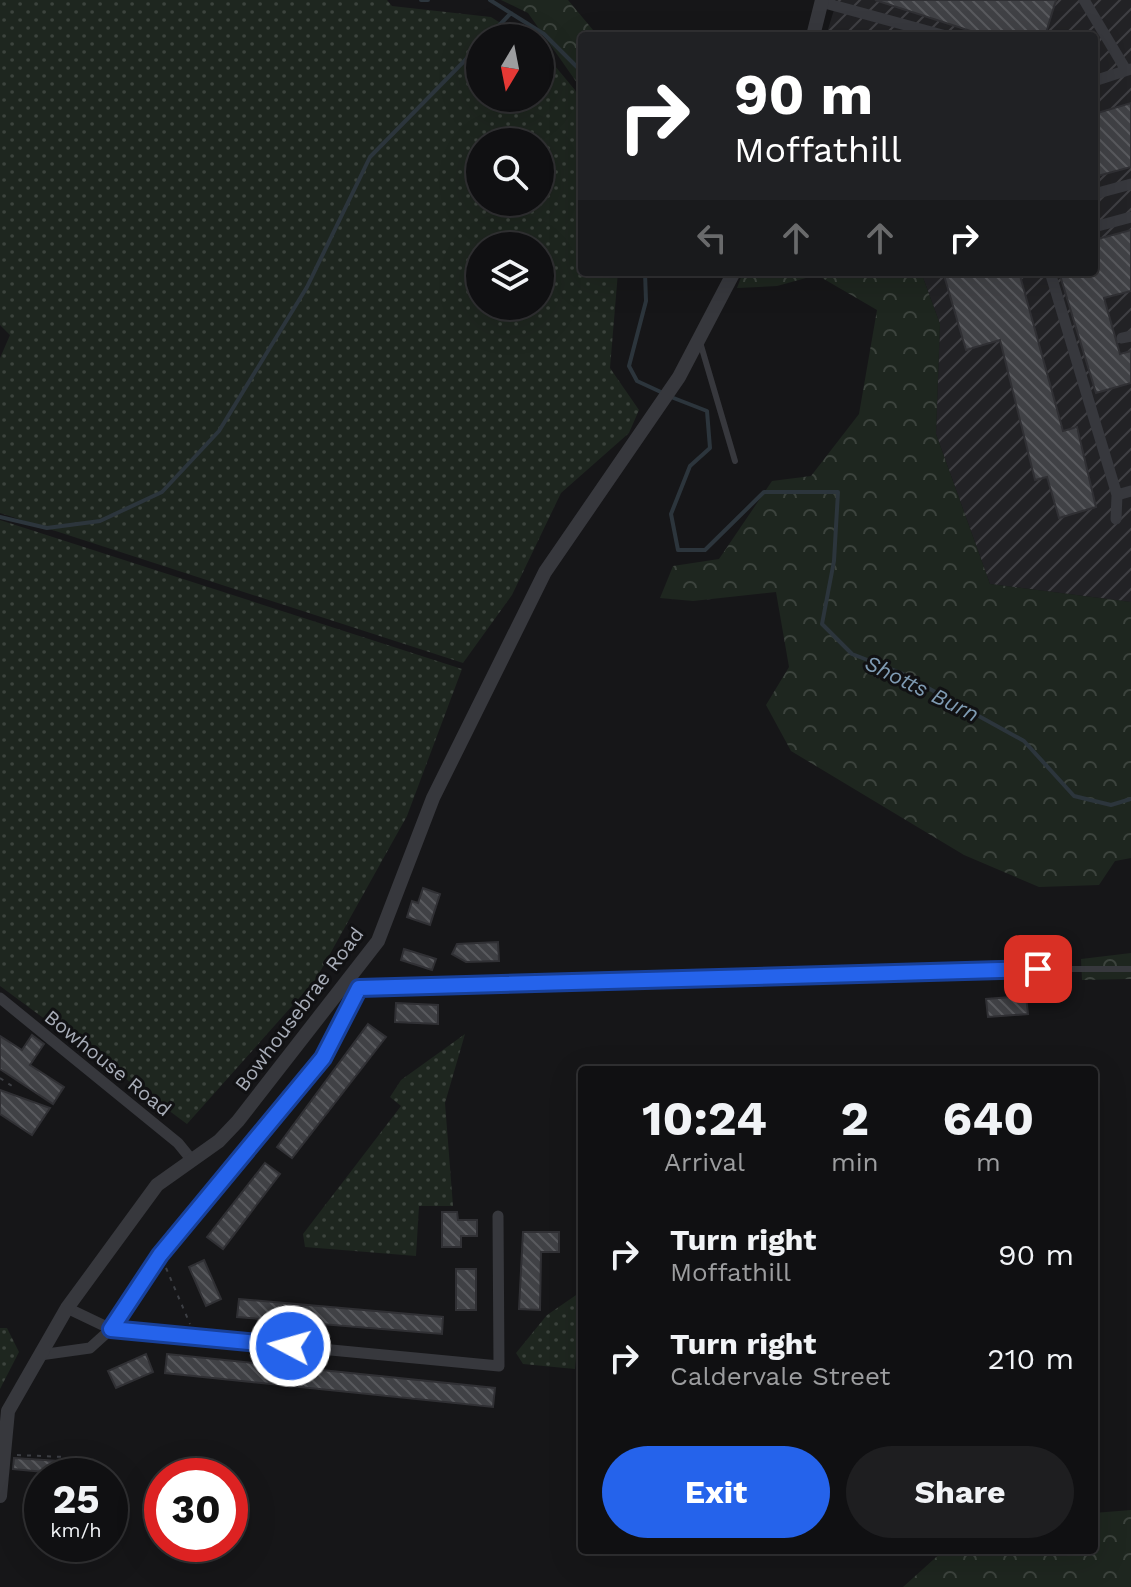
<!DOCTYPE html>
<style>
:root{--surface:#101012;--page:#1e1e20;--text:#f1f3f6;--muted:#9c9d9f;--line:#303032;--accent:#2563eb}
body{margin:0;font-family:"Work Sans",sans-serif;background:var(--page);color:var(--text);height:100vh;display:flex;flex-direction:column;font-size:30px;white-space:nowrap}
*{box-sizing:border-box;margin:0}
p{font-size:26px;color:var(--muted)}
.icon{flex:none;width:44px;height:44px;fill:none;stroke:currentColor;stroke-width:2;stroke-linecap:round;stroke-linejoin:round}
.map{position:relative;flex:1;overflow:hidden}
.drawer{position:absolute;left:578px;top:1066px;width:520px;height:488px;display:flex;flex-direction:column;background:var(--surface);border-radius:8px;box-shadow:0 8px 32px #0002,0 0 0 2px var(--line)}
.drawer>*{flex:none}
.hud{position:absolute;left:578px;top:32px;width:520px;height:244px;border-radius:8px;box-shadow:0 8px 32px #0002,0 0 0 2px var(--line);background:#202124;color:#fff;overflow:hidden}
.needle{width:52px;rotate:190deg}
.tools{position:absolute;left:466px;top:24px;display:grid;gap:16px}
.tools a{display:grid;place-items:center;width:88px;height:88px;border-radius:50%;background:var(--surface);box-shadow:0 8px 32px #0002,0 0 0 2px var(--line);font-size:40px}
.speed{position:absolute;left:24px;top:1458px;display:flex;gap:16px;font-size:40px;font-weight:700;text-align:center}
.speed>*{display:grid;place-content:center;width:104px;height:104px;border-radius:50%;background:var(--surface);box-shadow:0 8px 32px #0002,0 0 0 2px var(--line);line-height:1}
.speed small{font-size:20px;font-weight:400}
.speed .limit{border:12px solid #d22;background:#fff;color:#111}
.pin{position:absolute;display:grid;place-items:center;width:68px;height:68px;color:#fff;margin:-34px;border-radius:16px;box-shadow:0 4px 12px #0006}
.me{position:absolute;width:88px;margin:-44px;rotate:276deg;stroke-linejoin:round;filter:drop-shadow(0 0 6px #0008)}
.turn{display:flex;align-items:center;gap:28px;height:168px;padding:0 24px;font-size:36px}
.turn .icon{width:104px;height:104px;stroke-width:2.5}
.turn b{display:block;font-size:56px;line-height:68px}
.lanes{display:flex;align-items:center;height:76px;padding:0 24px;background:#0003;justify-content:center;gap:40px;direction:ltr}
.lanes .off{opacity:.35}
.eta{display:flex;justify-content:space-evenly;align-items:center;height:136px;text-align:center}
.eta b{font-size:48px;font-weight:700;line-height:56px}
.cta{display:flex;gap:16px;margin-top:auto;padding:16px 24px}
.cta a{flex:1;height:92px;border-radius:48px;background:var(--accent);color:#fff;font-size:32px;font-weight:700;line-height:92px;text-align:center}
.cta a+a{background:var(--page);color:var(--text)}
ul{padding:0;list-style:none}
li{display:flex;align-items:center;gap:24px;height:104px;padding:0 24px}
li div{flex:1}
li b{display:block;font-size:30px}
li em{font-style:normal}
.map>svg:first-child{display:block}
.industrial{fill:url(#industrial-furrows)}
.grass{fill:url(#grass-dots);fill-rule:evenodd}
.forest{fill:url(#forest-crowns)}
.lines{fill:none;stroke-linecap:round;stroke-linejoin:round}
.stream{stroke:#2c353c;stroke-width:4}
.building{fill:url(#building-back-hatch);stroke:#303034;stroke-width:2}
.path{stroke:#3d3f44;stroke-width:2;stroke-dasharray:4 6;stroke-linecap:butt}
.service{stroke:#37383d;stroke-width:6}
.minor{stroke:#37383d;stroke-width:11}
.tertiary{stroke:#37383d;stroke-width:14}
.route-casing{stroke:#184099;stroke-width:20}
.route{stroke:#2563eb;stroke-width:14}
.labels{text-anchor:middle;stroke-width:6;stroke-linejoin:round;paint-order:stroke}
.street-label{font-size:20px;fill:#a8adb8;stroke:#111113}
.water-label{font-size:22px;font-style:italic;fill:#7f9bb3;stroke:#111113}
</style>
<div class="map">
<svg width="1131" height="1587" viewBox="0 0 1131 1587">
<defs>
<pattern id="industrial-furrows" width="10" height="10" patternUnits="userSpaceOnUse" patternTransform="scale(2)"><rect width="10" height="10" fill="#222225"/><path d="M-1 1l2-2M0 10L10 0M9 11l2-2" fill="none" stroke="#3f3f43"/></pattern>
<pattern id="grass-dots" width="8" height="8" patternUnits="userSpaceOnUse" patternTransform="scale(2)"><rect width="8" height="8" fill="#1e261f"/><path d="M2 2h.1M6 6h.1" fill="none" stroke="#3c433d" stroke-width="1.8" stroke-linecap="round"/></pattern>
<pattern id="forest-crowns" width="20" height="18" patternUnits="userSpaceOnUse" patternTransform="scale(2)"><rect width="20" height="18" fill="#1e261f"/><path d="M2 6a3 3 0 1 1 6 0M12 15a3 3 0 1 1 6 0" fill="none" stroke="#3c433d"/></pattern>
<pattern id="building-back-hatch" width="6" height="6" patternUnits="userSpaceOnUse" patternTransform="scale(2)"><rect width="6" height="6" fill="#404145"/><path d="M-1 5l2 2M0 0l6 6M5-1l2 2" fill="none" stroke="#595a5e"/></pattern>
</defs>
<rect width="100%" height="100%" fill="#161618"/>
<path class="industrial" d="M837,0H1131V602L990,584L936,434L940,324L921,272H1094V36H826Z"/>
<path class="grass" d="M0,0H387L392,6L491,17L524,38H480V98H540V48L575,90L582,104V272H618L610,368L639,410L629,433L561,493L512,595L463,663L0,513V358L10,335L0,325ZM480,142H540V202H480ZM480,246H540V306H480Z
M0,520L462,669L407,816L316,979L187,1124L0,986Z
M465,1034L445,1103L453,1206H419L416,1256L305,1247L303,1234L401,1106L390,1097L401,1080Z
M582,1291L575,1369L523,1364L516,1353L547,1315Z
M0,1328H7L19,1352L0,1389Z"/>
<path class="forest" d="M501,0H568L598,36H582V90L528,13Z
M743,272H921L940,324L936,434L990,584L1131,602V858L1115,861L1099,885L1039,887L964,855L791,751L766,705L789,667L776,592L693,601L660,598L673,566L719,559L772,481L811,476L859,414L877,310L817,275L777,286L737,288Z
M1131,953V979L1082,980L1081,959Z
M1131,1510V1587H903L944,1550H1094V1513Z"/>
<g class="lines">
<path class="stream" d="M421,0H428
M490,0L544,34L582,72
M487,38L511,13
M645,272L646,301L629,366L637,381L663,393
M671,397L707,411L710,448L690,466L671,514L678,550H705L764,492H838L834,561L822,624L852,654L901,673L1024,741L1074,796L1111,805L1131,799
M0,517L47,528L100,521L162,492L219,431L307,287L370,157L480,45"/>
</g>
<path class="building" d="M875,0H1056L1045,36H986Z
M1131,103V167L1094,177V114Z
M1131,230V291L1104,298L1120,354L1131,351V383L1096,393L1059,272H1094V240Z
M943,272H1019L1063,431L1077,427L1096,507L1059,518L1047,477L1035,480L1000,340L966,350Z
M423,888L440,894L430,925L407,917L412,901L418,903Z
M498,942L499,961L466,962L452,954L457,944Z
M404,949L436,959L432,970L401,960Z
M1026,996L1028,1014L988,1017L986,999Z
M396,1003L438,1005V1024L395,1022Z
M368,1024L386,1037L292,1158L277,1147Z
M32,1035L44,1044L30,1065L64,1087L53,1104L0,1069V1036L22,1050Z
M0,1090L50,1108L32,1135L0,1114Z
M265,1163L280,1174L223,1249L207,1237Z
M442,1212H457L458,1220H477V1236H461V1247H442Z
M523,1232H559V1252H541L540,1310L519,1309Z
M204,1260L221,1299L206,1306L189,1267Z
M456,1269H476V1310H456Z
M239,1299L443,1317L442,1334L237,1317Z
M146,1354L153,1372L116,1388L108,1371Z
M167,1354L495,1388L493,1407L165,1373Z
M14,1458L88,1463L87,1476L13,1469Z"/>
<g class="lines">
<path class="path" d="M0,1078L12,1086
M166,1268L190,1324
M17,1455L64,1457"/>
<path class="service" d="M700,342L735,461
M1039,969H1131"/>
<path class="minor" d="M1084,0L1126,70
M821,2L946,36
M1094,81L1131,69
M1094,194L1131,184
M1094,227L1131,217
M1050,272L1117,495L1116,519
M1122,338L1131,336
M1117,495L1131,491
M344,988L1038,969
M0,998L178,1143L191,1159
M67,1308L111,1329L499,1366L498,1216
M40,1355L90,1348L111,1329L160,1255L323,1058L359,988"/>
<path class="tertiary" d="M813,36L822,0
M0,1496L8,1411L67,1308L157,1185L219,1141L238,1121L378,941L433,798L545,572L679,377L734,272"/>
</g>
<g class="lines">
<defs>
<path id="route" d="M290,1346L111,1329L160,1255L323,1058L359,988L1038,969"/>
</defs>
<use href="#route" class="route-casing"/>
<use href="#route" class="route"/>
</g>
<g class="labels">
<g class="street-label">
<text transform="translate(299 1009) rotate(-53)" y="7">Bowhousebrae Road</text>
<text transform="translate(108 1063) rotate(39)" y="7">Bowhouse Road</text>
</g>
<g class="water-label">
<text transform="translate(922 688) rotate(26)" y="8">Shotts Burn</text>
</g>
</g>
</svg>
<div class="tools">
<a><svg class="needle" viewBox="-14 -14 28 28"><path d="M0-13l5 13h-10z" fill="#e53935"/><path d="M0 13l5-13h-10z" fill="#9c9d9f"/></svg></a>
<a><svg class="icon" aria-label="search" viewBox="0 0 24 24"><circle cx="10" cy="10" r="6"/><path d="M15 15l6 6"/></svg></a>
<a><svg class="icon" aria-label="layers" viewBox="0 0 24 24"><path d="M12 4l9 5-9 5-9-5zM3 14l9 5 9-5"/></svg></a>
</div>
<div class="speed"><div>25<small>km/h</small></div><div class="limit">30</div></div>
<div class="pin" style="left:1038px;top:969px;background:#d93025"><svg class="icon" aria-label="arrive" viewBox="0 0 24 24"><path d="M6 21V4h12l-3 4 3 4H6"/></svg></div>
<svg class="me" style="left:290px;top:1346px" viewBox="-20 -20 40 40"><circle r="17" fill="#2563eb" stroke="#fff" stroke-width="3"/><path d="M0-11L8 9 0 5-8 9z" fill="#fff"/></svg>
<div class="hud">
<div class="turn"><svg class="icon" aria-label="right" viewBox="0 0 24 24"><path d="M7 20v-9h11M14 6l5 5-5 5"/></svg><div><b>90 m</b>Moffathill</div></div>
<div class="lanes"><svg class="icon off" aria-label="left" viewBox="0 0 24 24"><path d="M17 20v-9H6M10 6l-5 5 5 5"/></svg><svg class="icon off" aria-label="ahead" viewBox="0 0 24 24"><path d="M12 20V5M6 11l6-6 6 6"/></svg><svg class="icon off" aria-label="ahead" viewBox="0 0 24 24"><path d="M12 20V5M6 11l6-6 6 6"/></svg><svg class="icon" aria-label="right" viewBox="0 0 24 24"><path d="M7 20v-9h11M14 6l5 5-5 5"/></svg></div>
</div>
<section class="drawer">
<div class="eta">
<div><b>10:24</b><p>Arrival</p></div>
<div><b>2</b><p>min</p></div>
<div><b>640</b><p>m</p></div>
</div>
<ul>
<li><svg class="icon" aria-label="right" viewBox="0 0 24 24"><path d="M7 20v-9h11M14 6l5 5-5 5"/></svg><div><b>Turn right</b><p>Moffathill</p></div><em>90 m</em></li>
<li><svg class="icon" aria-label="right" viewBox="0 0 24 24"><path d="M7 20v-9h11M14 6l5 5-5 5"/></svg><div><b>Turn right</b><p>Caldervale Street</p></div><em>210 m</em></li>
</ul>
<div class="cta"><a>Exit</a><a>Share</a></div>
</section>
</div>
